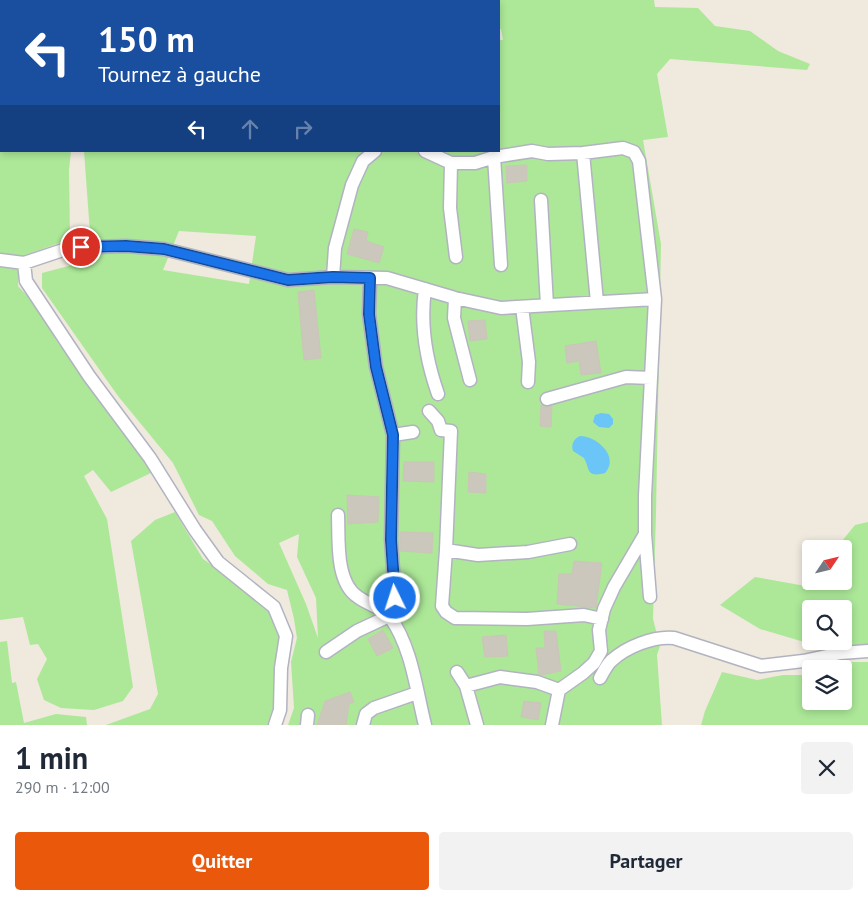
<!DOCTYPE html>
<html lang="fr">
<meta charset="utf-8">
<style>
:root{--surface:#fff;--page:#f2f2f3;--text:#1f2937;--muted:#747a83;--accent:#ea580c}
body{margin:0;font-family:"PT Sans",sans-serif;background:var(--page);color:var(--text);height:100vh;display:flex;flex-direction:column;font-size:19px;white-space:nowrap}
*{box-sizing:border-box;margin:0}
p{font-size:16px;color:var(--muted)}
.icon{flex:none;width:28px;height:28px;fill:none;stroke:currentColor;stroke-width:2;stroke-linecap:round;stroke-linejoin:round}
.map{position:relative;height:725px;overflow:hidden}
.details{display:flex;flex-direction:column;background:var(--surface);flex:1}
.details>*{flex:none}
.banner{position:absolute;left:0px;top:0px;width:500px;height:152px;box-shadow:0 2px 8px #0003;background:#1a4fa0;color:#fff;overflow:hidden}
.needle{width:32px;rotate:55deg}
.tools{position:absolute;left:802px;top:540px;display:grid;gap:10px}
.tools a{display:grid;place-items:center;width:50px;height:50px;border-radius:5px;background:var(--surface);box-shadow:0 2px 8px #0003;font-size:25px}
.pin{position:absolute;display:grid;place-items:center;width:42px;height:42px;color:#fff;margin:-21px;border:2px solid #fff;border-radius:50%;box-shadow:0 1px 5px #0007}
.me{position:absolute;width:55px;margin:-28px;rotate:356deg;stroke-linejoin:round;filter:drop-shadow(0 0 4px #0008)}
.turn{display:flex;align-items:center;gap:18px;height:105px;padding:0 15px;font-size:22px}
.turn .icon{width:65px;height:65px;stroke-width:2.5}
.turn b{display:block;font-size:35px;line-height:42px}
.lanes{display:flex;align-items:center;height:48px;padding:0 15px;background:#0003;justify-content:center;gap:25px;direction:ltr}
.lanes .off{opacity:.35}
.round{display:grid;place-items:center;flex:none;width:52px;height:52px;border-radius:5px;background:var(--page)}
.headline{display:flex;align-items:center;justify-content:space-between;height:85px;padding:0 15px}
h1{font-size:30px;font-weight:800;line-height:38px}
.cta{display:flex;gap:10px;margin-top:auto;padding:10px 15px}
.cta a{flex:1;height:58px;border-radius:5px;background:var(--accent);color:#fff;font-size:20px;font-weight:800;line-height:58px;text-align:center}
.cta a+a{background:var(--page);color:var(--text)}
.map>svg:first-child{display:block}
.green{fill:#ace898;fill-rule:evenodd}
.water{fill:#6bc5f7}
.building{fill:#cbc7bd;stroke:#cbc6b7}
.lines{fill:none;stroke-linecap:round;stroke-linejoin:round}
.minor-casing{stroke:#b2b3c1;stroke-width:15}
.minor{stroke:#fff;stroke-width:12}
.route-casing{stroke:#114b97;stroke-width:12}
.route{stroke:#1a73e8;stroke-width:9}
</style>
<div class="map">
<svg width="868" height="725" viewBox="0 0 868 725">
<rect width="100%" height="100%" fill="#efe9de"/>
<path class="green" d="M0,0L38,1H1V151H71L69,170L70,239L23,256L0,254Z
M178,0H654L655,7L698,8L715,26L750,31L778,51L810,64L807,70L670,59L657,74L668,137L643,140L661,244L656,512L653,619L660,646L657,655L662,725H288L294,708L291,662L297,638L294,619L287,590L268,584L235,556L212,521L199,515L173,463L118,396L42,288V273L80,263L90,233L84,151H499V40H503L501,29H499V1H178ZM179,231L256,236L249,284L163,270ZM299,534L297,557L316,598L318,638L306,604L279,543Z
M0,267L19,269L18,286L41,311L56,340L153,472L111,492L93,470L84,476L107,519L133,687L123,701L94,710L61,708L44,700L37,679L47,659L38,644L30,645L23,617L0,620Z
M175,512L203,559L249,590L270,610L284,636L277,708L272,725H106L150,709L158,694L131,541L155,520Z
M868,522V647L811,644L760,629L720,605L755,577L822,589L825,581H844V549H837L838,546L855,525ZM811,609H844V641H811Z
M7,641L12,683L16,682L24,723L56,714L86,717L87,725H0V642Z
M852,662H868V725H701L705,711L722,672L757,680L783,675H811V701H844V669H834Z"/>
<path class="water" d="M601,413L609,414L613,419V424L609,428L599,427L593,422L595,415Z
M580,436C597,436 620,457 605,473C586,478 590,469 584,458L573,451C571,445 573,439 580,436Z"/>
<path class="building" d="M527,165V181L507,183L506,166Z
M354,229L368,232L366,241L384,247L379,263L347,254Z
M314,290L321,358L304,360L298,292Z
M485,320L487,339L470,341L468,321Z
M596,341L601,373L581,375L579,361L567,363L565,346Z
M541,405L545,407L552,406L551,427L540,426Z
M404,462H434V482L403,481Z
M469,472L486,474V493L468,492Z
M347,495L379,497L378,522L348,524Z
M400,532L433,533L432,553L400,551Z
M574,561L602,563L596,608L557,604L559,574H572Z
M383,630L393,648L377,656L368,639Z
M544,631H556L561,671L541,675L539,674L536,648H545Z
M506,635L508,656L485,657L482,637Z
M350,692L354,702L349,704L346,725H317L325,701Z
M524,701L541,703L538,720L521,717Z"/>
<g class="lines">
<defs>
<path id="minor" d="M425,151L451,163
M583,153L597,302
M494,157L501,265
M541,200L547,305
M456,257L450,208L451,163H475L494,157L532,151L548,154L583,153L623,148L634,152L639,161L655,299L645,496V534L650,597
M0,260L24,263L69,248L126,246L164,249L288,280L333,277L387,278L455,298L501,308L655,299
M24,263L26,281L89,376L150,458L195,530L218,562L274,607L286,636L281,668L280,710L275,725
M333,277L335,248L352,185L363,161L375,151
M425,289C420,324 426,360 438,394
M455,298L454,318L470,380
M522,307L529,362L528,382
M547,399L626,377L651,378
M429,411L438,421L441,430L451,431L446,550L478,555L528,552L570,544
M393,435L413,432
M338,515C339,539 335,582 358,597C367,604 383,608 390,617C412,648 416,689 425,725
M446,550L442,606L446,612L455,618L527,619L584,615L602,619
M326,652L357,631L389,616L395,598L391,540L393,435L376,367L369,314L370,278
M457,672L466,686L477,725
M600,678C603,673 606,666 611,661C626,647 653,636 674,638L761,666L803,661L841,653L868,651
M466,686L500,677L537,682L559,690L583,673L594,663L601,651L599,630L604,609L614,587L645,534
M307,725L308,715
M363,725L366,714L374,708L417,693
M552,725L559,690"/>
</defs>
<use href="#minor" class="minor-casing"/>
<use href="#minor" class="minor"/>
</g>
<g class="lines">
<defs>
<path id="route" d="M81,247L126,246L164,249L288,280L333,277L370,278L369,314L376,367L393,435L391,540L395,598"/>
</defs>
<use href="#route" class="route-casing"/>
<use href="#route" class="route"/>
</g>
</svg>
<div class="tools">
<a><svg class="needle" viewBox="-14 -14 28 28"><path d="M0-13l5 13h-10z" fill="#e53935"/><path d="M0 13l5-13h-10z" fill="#747a83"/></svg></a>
<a><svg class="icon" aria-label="search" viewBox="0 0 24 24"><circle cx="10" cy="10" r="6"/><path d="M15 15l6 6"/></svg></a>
<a><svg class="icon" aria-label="layers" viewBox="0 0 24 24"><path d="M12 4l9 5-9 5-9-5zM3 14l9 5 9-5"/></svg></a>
</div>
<div class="pin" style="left:81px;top:247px;background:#d93025"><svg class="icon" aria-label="arrive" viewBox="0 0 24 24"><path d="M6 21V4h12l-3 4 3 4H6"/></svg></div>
<svg class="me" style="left:395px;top:598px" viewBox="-20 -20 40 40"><circle r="17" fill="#1a73e8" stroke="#fff" stroke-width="3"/><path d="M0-11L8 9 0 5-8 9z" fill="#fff"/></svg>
<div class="banner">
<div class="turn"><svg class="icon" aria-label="left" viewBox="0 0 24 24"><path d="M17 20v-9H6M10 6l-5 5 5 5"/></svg><div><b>150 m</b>Tournez à gauche</div></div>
<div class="lanes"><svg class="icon" aria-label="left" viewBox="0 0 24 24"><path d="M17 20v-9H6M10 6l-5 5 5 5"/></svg><svg class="icon off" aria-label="ahead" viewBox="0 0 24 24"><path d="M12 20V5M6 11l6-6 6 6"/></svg><svg class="icon off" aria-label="right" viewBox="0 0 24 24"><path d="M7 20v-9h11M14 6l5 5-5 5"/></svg></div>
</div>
</div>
<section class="details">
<div class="headline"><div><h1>1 min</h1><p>290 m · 12:00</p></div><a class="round"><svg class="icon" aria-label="close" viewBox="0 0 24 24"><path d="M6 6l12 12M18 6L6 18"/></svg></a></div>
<div class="cta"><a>Quitter</a><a>Partager</a></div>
</section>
